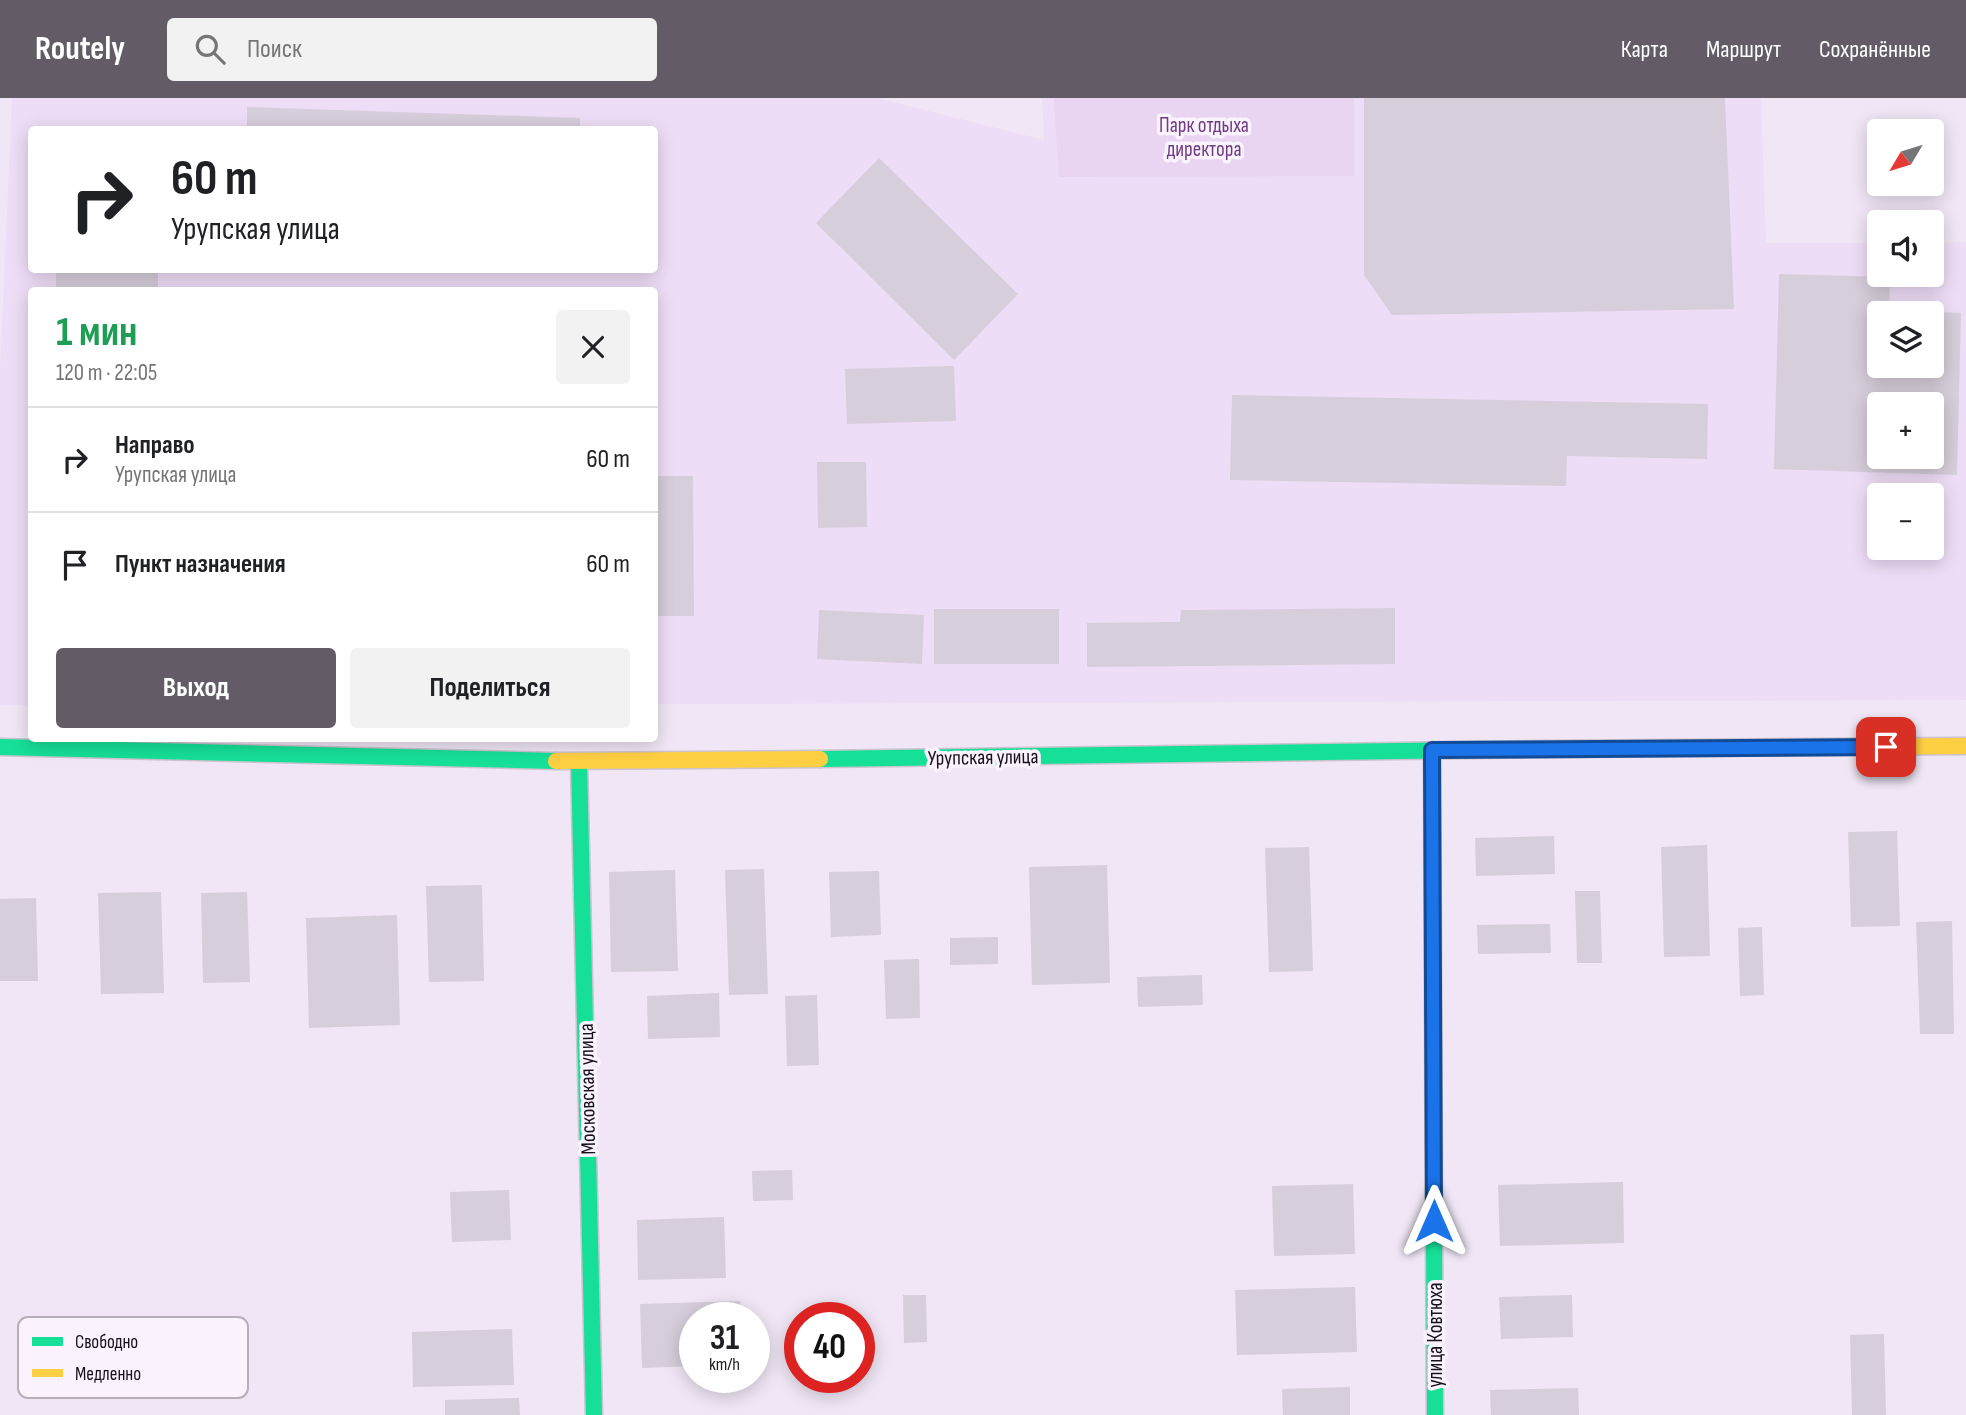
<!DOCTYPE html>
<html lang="ru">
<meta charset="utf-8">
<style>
:root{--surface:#fff;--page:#f2f2f2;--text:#202124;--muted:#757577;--line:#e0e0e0;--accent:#635c67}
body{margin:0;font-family:"Sofia Sans Condensed",sans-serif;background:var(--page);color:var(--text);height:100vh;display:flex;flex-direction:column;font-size:26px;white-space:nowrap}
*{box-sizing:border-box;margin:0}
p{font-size:23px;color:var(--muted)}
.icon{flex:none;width:38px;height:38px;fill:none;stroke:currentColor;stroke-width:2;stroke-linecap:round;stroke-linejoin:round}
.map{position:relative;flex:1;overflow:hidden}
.panel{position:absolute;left:28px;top:189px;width:630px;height:455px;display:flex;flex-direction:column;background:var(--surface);border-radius:7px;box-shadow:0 4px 18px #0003}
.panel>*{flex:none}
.banner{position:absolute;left:28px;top:28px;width:630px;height:147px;border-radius:7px;box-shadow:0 4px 18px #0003;background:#fff;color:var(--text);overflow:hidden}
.needle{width:46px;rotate:232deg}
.controls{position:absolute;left:1867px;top:21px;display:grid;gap:14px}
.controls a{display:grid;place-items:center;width:77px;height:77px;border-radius:7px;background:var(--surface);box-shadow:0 4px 18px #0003;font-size:35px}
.speed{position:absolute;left:679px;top:1204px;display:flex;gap:14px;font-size:35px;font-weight:700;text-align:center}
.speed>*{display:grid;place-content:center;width:91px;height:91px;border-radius:50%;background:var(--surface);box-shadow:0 4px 18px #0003;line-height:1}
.speed small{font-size:18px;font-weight:400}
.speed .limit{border:10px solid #d22;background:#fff;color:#111}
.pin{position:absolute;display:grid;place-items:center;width:60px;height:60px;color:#fff;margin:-30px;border-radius:14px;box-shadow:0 4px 10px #0006}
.me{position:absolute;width:77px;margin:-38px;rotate:0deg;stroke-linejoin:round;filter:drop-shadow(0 0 5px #0008)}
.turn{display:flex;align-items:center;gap:24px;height:147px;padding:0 28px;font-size:32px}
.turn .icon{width:91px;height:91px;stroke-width:2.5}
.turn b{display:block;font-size:49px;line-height:60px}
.round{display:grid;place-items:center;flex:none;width:74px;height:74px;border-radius:7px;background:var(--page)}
.summary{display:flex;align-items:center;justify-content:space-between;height:119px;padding:0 28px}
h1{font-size:42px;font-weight:700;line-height:52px;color:#1e9e55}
.cta{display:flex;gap:14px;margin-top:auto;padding:14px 28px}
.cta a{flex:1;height:80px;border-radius:7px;background:var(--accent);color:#fff;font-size:28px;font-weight:700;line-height:80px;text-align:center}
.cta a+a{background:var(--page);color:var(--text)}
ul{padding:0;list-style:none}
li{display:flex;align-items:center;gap:21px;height:105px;padding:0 28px;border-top:2px solid var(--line)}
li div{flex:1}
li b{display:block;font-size:26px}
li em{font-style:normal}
header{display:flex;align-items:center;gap:42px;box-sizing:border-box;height:98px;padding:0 35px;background:var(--accent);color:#fff}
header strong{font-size:33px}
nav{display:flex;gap:38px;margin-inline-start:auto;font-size:24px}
.search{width:490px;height:63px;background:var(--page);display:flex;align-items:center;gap:18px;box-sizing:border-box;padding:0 24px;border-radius:7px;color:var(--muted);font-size:26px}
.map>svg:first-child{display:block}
.built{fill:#eeddf6;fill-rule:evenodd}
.green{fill:#e9d4f2}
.building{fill:#d6ceda;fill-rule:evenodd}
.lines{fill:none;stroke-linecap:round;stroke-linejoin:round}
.fast-casing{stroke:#cbc3ce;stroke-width:19}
.slow-casing{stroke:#cbc3ce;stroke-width:19}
.fast{stroke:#16e098;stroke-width:16}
.slow{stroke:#ffcf43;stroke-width:16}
.route-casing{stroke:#114b97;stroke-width:18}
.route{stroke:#1a73e8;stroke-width:12}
.labels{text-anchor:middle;stroke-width:7;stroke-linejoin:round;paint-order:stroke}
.park-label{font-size:21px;fill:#6e3c81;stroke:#faf2fd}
.street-label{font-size:21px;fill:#17111a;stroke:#faf2fd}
.key{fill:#faf2fd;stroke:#b6aeb9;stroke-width:2}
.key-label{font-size:19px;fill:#17111a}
</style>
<header>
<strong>Routely</strong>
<div class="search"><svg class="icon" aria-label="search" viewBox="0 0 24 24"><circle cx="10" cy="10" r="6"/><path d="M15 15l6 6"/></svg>Поиск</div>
<nav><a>Карта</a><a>Маршрут</a><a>Сохранённые</a></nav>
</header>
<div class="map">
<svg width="1966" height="1317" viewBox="0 0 1966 1317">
<rect width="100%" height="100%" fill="#f0e6f5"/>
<path class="built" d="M12,0H877L1044,42L1042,0H1761L1766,145H1879L1880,177H1932V145L1966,144V602L655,606L654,192H32L31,607H0V272ZM32,32H654V172H32ZM1880,215H1932V268H1880ZM1880,306H1932V359H1880ZM1880,397H1932V450H1880Z"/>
<path class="green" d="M1054,0H1354V78L1059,79Z"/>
<path class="building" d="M1364,0H1725L1734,211L1392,217L1364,177Z
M247,9L580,20V32H247Z
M879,60L1018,196L954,262L816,125Z
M56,172H158V192H56Z
M1779,176L1890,179L1889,215H1880V268H1932V214L1961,215L1957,377L1774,371ZM1880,306H1932V359H1880Z
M954,268L956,323L847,326L845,271Z
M1232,297L1708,306L1707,361L1567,358L1566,388L1230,382Z
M817,364H866L867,429L818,430Z
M654,378H693L694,518H654Z
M1395,510V566L1087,569V525L1180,524L1181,512Z
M934,511H1059V566H934Z
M819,512L924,517L922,566L817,561Z
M1897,733L1900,828L1851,829L1848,734Z
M1554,738L1555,776L1476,778L1475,740Z
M1707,747L1710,858L1664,859L1661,749Z
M1309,749L1313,873L1269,874L1265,750Z
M1107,767L1110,885L1032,887L1029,769Z
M764,771L768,896L729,897L725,772Z
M675,772L678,873L611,874L609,774Z
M879,773L881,837L831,839L829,774Z
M482,787L484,883L429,884L426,788Z
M1575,793H1600L1602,865H1577Z
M161,794L164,895L101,896L98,795Z
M247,794L250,884L203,885L201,795Z
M36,800L38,883H0V801Z
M397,817L400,927L309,930L306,820Z
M1952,823L1954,936H1920L1916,824Z
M1550,826L1551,855L1478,856L1477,827Z
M1762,829L1764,897L1740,898L1738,830Z
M998,839V866L950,867V840Z
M919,861L920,920L886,921L884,862Z
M1202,877L1203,907L1138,909L1137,879Z
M719,895L720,939L648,941L647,898Z
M817,897L819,967L787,968L785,898Z
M792,1072L793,1102L753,1103L752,1073Z
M1623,1084L1624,1145L1500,1148L1498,1087Z
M1353,1086L1355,1156L1274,1158L1272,1088Z
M509,1092L511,1142L452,1144L450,1094Z
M724,1119L726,1180L638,1182L637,1122Z
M1355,1189L1357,1254L1237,1257L1235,1192Z
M903,1197H926L927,1244L904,1245Z
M1572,1197L1573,1239L1501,1241L1499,1199Z
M740,1203L741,1220H695V1268L642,1270L640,1206Z
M512,1231L514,1287L413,1289L412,1234Z
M1884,1236L1886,1317H1852L1850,1237Z
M1350,1289V1317H1283L1282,1291Z
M1578,1290L1579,1317H1491L1490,1292Z
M519,1300L520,1317H445V1302Z"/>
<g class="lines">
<defs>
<path id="fast" d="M0,649L556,663
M820,661L1546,651
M579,664L594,1317
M1434,1136L1435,1317"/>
<path id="slow" d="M1546,651L1966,648
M1432,652L1434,1136
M556,663L820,661"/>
</defs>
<use href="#fast" class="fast-casing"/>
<use href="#slow" class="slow-casing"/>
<use href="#fast" class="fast"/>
<use href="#slow" class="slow"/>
</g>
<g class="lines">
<defs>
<path id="route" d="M1434,1123L1432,652L1886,649"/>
</defs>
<use href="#route" class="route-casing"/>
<use href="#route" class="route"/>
</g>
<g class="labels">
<g class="park-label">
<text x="1204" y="34">Парк отдыха<tspan x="1204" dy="24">директора</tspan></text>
</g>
<g class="street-label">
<text transform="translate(983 659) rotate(-1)" y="7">Урупская улица</text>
<text transform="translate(587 991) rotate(-91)" y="7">Московская улица</text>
<text transform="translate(1435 1237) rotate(-90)" y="7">улица Ковтюха</text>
</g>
</g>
<rect x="18" y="1219" width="230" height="81" rx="10" class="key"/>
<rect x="32" y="1239" width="31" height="9" fill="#16e098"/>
<rect x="32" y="1271" width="31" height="8" fill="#ffcf43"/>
<g class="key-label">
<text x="75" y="1250">Свободно</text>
<text x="75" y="1282">Медленно</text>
</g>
</svg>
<div class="controls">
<a><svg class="needle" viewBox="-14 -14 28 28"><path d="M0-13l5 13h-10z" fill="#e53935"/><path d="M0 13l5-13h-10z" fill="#757577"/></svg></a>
<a><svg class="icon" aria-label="sound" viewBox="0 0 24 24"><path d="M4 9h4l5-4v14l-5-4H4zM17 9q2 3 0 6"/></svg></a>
<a><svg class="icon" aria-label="layers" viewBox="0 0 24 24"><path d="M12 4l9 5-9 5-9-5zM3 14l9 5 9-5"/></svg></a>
<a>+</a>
<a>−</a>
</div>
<div class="speed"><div>31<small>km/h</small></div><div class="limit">40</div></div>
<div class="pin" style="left:1886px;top:649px;background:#d93025"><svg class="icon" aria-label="arrive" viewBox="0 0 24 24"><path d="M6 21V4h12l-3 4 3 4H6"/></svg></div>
<svg class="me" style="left:1434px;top:1123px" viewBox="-20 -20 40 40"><path d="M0-17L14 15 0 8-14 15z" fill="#1a73e8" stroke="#fff" stroke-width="4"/></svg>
<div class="banner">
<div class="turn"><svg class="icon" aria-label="right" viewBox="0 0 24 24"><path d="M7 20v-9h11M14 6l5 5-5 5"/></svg><div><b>60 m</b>Урупская улица</div></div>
</div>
<section class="panel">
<div class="summary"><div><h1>1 мин</h1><p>120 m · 22:05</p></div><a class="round"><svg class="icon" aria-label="close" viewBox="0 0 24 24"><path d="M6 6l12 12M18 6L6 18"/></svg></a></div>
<ul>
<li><svg class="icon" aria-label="right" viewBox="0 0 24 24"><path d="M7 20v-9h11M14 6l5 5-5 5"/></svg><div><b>Направо</b><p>Урупская улица</p></div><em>60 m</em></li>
<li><svg class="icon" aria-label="arrive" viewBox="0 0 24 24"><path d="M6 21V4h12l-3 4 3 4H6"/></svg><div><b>Пункт назначения</b></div><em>60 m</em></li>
</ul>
<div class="cta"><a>Выход</a><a>Поделиться</a></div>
</section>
</div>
